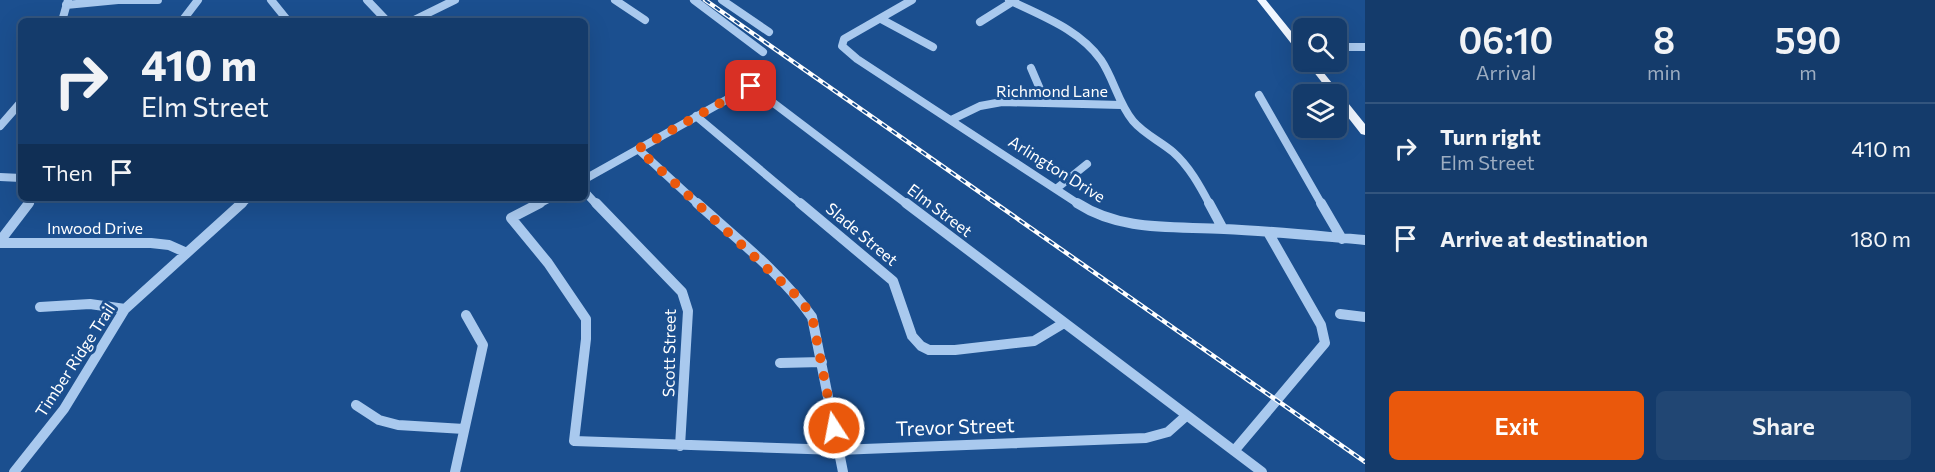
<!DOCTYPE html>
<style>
:root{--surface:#143b6b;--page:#214673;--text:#f1f3f6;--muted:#9dadc1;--line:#33557e;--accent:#ea580c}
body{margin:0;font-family:Commissioner,sans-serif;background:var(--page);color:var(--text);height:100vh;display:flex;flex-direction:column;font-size:22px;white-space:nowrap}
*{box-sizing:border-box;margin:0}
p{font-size:20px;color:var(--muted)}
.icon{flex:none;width:33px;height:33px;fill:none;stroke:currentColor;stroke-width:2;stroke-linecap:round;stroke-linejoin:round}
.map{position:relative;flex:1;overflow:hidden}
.sheet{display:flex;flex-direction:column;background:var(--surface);width:570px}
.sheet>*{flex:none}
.banner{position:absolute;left:18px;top:18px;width:570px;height:183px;border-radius:9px;box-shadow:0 6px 24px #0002,0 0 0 2px var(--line);background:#143b6b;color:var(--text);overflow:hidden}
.tools{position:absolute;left:1293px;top:18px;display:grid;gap:12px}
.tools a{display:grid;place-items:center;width:54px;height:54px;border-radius:9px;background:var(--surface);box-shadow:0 6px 24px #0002,0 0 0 2px var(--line);font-size:30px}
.pin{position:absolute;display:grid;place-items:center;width:51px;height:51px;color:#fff;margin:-26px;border-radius:12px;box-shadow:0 3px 9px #0006}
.me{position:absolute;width:66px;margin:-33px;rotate:349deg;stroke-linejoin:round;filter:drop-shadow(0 0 4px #0008)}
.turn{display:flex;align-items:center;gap:21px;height:126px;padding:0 24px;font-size:27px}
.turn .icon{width:78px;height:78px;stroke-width:2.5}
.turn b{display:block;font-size:42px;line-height:51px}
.then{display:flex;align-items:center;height:57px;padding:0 24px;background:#0003;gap:12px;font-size:22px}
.eta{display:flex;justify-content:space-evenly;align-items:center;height:102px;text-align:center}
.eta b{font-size:36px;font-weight:600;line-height:42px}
.primary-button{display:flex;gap:12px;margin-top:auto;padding:12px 24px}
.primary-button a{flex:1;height:69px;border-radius:9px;background:var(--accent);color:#fff;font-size:24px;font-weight:600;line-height:69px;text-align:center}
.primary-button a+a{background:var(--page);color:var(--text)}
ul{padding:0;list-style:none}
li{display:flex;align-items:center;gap:18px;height:90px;padding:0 24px;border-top:2px solid var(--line)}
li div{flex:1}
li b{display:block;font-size:22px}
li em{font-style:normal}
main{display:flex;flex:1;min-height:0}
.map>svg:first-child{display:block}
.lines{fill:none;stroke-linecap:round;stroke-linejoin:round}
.minor-far1{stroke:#a9c9ee;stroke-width:8}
.minor{stroke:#a9c9ee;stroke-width:10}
.major{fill:#f0f6ff;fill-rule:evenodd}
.rail-casing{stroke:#fff;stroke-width:4.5}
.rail{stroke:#1b4f8f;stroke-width:2;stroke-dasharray:6;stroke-linecap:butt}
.route{stroke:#ea580c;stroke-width:10;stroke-dasharray:0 18}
.labels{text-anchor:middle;stroke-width:6;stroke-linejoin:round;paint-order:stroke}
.street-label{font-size:16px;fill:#fff;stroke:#1b4f8f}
.near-street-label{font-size:20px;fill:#fff;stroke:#1b4f8f}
</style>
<main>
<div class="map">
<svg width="1365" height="472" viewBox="0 0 1365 472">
<rect width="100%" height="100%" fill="#1b4f8f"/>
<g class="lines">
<path class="minor-far1" d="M120,0H158
M271,0L288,21
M367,0L387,21
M615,0L645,20
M694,0L763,52
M722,0L769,32
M912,0L844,39L842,46L857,59L1080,205
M1009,0C1041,16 1079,29 1101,60C1114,79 1118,103 1133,121C1144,134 1160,141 1173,152C1189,166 1200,186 1210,205
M66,5L118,0
M881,19L933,47
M62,21L68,0
M182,21L198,0
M412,21L455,0
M980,22L1015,0
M1336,47H1365
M1031,68L1046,103
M1259,95L1322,205
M696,116L802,205
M951,120L980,106L1002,102L1121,105
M0,126L21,102
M638,149L699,205
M0,177L21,178
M585,179L751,86L908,205
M1056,189L1087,164
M585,192L597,205
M28,205L33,198
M241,205L248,198
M537,205L550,198"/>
<path class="minor" d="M540,203L511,218L548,263L586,319V339L574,441L838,450L1146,438L1168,432L1186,416
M596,203L682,292L688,311L680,446
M697,203C737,239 781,273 812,317L843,472
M800,203L893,281L912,336L921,346L929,350H955L1034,341L1064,323
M906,203L1262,472
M1077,203C1122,232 1173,226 1224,229C1271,231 1318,236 1365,240
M1209,203L1223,229
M1321,203L1342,239
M0,241L29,203
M0,243H151L169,245L187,253
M40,307L90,304L125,309
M1340,314L1365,317
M780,363L822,362
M356,405L379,420L398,425L464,429
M1234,451L1325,343L1321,325L1269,234
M14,472L64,409L125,309L242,203
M455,472L483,345L466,315"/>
<path class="major" d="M1257,0H1266L1304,47V57L1301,56Z
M1306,62H1315L1365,124V135L1361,134L1336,102V94H1331Z"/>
<defs>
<path id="rail" d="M705,0L1365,462"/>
</defs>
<use href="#rail" class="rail-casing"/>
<use href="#rail" class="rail"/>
</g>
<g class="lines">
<path class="route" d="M751,86L638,149L798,297L812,316L834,428"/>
</g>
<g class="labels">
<g class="street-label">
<text x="1052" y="97">Richmond Lane</text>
<text transform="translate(1057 169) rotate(32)" y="6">Arlington Drive</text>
<text transform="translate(940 210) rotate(37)" y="6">Elm Street</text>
<text x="95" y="234">Inwood Drive</text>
<text transform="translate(862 234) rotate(40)" y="6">Slade Street</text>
<text transform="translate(669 353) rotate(-89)" y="6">Scott Street</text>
<text transform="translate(75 360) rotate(-57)" y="6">Timber Ridge Trail</text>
</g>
<g class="near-street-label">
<text transform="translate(955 427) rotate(-2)" y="7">Trevor Street</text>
</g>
</g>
</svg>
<div class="tools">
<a><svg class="icon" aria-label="search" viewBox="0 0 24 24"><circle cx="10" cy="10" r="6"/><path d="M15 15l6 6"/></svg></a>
<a><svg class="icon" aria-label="layers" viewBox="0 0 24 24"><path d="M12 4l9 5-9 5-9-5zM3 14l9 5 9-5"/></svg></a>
</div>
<div class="pin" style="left:751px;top:86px;background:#d93025"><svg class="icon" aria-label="arrive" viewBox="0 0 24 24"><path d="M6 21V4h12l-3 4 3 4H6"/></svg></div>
<svg class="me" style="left:834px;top:428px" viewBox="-20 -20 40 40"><circle r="17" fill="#ea580c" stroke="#fff" stroke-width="3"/><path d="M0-11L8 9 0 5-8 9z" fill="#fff"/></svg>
<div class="banner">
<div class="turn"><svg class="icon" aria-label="right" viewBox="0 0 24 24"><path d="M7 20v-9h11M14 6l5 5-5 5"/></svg><div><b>410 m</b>Elm Street</div></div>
<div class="then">Then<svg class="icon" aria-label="arrive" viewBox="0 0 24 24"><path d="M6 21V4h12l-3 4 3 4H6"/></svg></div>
</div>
</div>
<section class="sheet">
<div class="eta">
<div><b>06:10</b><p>Arrival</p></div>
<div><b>8</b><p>min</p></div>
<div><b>590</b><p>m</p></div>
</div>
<ul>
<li><svg class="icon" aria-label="right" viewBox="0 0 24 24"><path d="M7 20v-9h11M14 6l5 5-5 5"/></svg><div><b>Turn right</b><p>Elm Street</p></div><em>410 m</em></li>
<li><svg class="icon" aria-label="arrive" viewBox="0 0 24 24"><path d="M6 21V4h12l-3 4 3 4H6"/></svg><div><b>Arrive at destination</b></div><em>180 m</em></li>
</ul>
<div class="primary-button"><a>Exit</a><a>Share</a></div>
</section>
</main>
